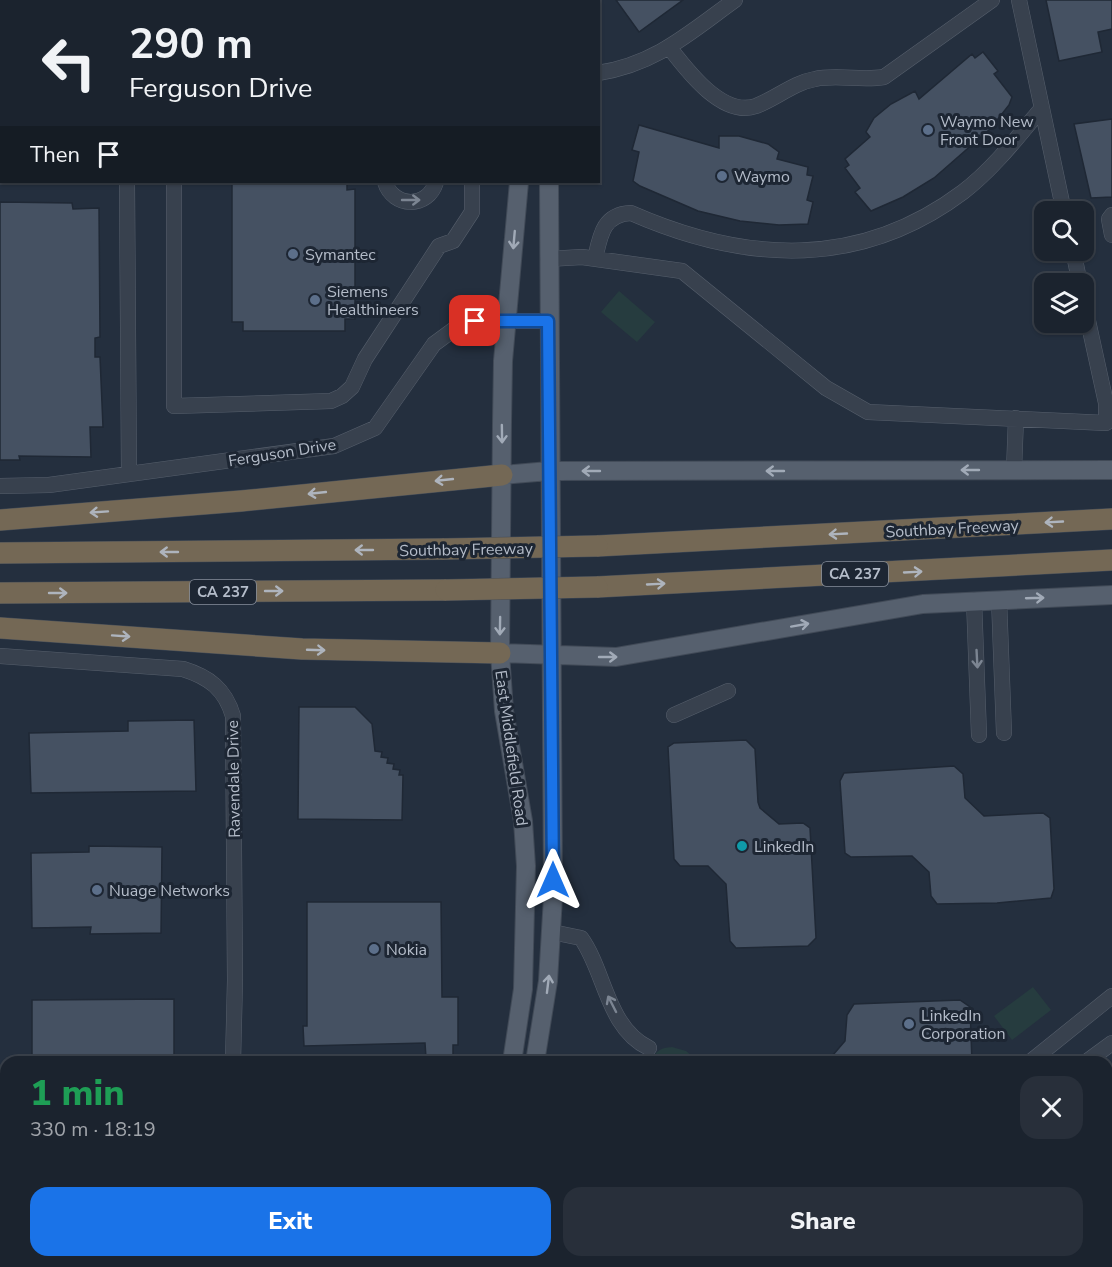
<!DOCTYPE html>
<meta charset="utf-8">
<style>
:root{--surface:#1b232e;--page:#282f3a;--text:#f1f3f6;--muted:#a0a4aa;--line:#39404a;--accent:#1a73e8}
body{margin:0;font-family:"Nunito Sans",sans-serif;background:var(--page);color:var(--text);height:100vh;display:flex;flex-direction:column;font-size:22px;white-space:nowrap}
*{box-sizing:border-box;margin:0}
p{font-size:20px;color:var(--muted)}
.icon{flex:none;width:33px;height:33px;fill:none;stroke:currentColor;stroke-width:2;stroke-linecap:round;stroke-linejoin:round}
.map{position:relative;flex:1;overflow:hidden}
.panel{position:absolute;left:0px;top:1056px;width:1113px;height:212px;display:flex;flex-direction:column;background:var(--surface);border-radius:18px 18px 0 0;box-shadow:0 2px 4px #0004,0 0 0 2px var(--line)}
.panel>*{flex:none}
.hud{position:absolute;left:0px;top:0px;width:600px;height:183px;box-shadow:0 2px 4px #0004,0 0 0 2px var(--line);background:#1b232e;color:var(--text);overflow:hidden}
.controls{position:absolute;left:1034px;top:201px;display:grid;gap:12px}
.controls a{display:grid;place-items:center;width:60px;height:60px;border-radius:12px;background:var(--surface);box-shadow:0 2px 4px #0004,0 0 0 2px var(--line);font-size:30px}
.pin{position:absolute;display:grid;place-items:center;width:51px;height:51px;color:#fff;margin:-26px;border-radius:12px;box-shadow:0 3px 9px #0006}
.me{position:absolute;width:66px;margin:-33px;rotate:0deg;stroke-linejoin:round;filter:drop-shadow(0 0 4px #0008)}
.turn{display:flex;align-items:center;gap:21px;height:126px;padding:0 30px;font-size:27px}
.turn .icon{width:78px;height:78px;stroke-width:2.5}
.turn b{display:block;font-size:42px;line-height:51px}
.then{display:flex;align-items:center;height:57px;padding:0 30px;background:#0003;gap:12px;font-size:22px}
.round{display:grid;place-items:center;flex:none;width:63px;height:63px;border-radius:18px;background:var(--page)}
.summary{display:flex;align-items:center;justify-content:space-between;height:102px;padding:0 30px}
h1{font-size:36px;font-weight:800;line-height:45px;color:#1e9e55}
.action{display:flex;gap:12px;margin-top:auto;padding:12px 30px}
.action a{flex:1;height:69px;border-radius:18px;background:var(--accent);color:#fff;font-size:24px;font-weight:800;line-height:69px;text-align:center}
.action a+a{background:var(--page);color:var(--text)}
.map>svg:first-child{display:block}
.green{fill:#263c3f}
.building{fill:#455162;stroke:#1f2835;stroke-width:1.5}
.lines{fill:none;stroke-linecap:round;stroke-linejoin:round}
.minor-casing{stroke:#565f6c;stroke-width:16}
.major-casing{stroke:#414a57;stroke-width:20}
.highway-casing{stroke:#434c59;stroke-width:22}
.minor{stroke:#38414e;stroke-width:15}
.major{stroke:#56606e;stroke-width:18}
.highway{stroke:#746855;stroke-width:21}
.highway-bridge-casing{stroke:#434c59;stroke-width:22;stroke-linecap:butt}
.highway-bridge{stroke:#746855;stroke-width:21}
.oneway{stroke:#7c8592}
.oneway2{stroke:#a1aab7}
.oneway3{stroke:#aeb4bd}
.route-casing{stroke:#114b97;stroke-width:15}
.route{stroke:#1a73e8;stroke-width:10}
.service-dot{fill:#5c6f8a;stroke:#1d2633;stroke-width:2}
.culture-dot{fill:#0f9aa8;stroke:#1d2633;stroke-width:2}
.labels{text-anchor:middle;stroke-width:6;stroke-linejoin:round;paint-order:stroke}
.shield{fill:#1d2633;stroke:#878f9c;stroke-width:1.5}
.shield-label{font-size:15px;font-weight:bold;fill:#b4bcc9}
.poi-label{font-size:16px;fill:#b4bcc9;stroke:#1d2633;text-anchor:start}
.street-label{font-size:16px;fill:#b4bcc9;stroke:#1d2633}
</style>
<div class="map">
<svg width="1112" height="1267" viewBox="0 0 1112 1267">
<rect width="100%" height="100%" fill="#242f3e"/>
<path class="green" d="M619,291L655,322L637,342L601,312Z
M1033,987L1051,1010L1012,1040L994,1016Z
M672,1047L686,1051L699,1062H652C655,1050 661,1048 672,1047Z"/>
<path class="building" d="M616,0H683L639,32Z
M1046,0H1112V29L1098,32L1102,52L1059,61Z
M983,52L998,71L994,74L1012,97L1009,105L990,129L934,178L903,197L871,211L855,192L860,188L845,168L849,165L845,159L870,137L866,132L874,118L891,104L915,91L919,99L972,54L975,58Z
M1112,119V197L1091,198L1074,124Z
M639,125L719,148V136H739L768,144L779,152L777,159L808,167L807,175L813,176L807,200L813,202L808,224L779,225L740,221L698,211L640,186L633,181L639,152L632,150Z
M232,182H347V190L355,189V319H345V331H243V322H232Z
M0,202L72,203L73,209L99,208L100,337L95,338V357H100L103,427H90L91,457L19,456L20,460H0Z
M299,707H355L372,724L375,751L382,752L381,757L388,758L387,763L394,764L393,769L400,770L399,775H403L402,820L298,819Z
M194,720L196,791L31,793L29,733L128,731V721Z
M746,740L755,749L758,802L760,808L779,824L803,823L810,828L816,938L808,946L736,948L730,941L726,884L708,866H680L674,859L668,747L674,743Z
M954,766L963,774L965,798L984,816L1043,813L1050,818L1054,889L1051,898L997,903L937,904L931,896L929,872L912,856L851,857L845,853L840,781L844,773Z
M89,846L162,847L161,933L90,934L91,927L32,928L31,853L89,852Z
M307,902H441L442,997H458V1045H453V1059L426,1058L425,1043L304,1046L303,1026H307Z
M174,999V1058L32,1062V1000Z
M960,1000L970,1007L972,1062H827L845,1041L847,1015L854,1004Z"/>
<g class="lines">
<defs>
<path id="minor" d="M123,0V2
M170,0V2
M381,0V2
M472,0V2
M1019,0L1064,212
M669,47C686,69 722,118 756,106C777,98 793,83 815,79C837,74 861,81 884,77L992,0
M598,73C656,64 689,33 735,0
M127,182L129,474
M174,182V406L331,401L342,396L352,387L365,359L439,246L453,241L472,212V182
M385,182C393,208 428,209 436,182
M1112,215L1109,219L1112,235
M1073,250L1080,284
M548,259L582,257L682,271L826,388L868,412L1106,423V403L1083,298
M595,259C600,236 603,214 631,213C745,263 859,270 963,192C993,169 1017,138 1041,109
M1014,470L1016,418
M0,486L49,485L334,446L375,428L434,344L453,330L475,321H548
M999,599L1004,733
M974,600L979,735
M0,656L183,669C209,677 225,689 233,716L235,980L233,1062
M674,715L728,691
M552,932L581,938C605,971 607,1028 649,1048
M1030,1062L1112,996
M1086,1062L1112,1043
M0,1117H6
M1107,1204L1112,1200
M1063,1262L1067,1267
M755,1267L764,1262"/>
<path id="major" d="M524,0L525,2
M547,0V2
M502,475L549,471L1112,470
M500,653L616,657L923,604L1112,595
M512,1062L523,989L526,866L523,821L504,711L500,653L502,423L503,361L519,182
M535,1062L548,981L553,897L549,182
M439,1267L442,1262
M469,1267L471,1262"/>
<path id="highway" d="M0,520L241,501L502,475
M597,546L1112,519
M0,553L444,549
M597,587L1112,560
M0,593L446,590
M0,628L302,649L500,653"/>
</defs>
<use href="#minor" class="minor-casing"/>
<use href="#major" class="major-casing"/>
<use href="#highway" class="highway-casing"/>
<use href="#minor" class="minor"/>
<use href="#major" class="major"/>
<use href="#highway" class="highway"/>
<defs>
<path id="highway-bridge" d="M444,549L597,546
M446,590L597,587"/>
</defs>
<use href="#highway-bridge" class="highway-bridge-casing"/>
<use href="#highway-bridge" class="highway-bridge"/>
</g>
<defs><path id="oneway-shaft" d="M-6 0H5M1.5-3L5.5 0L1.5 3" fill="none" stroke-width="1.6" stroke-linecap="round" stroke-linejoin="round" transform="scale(1.5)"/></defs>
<g class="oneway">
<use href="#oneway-shaft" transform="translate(411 200)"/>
<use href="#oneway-shaft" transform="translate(977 659) rotate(87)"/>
<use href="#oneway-shaft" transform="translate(612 1004) rotate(-117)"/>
</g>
<g class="oneway2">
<use href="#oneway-shaft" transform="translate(514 240) rotate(95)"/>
<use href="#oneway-shaft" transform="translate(502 434) rotate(89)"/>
<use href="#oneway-shaft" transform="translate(970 470) rotate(180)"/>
<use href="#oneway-shaft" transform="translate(591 471) rotate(-180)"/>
<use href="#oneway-shaft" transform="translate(775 471) rotate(180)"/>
<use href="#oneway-shaft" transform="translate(1035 598) rotate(-2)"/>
<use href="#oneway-shaft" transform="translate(800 625) rotate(-10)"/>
<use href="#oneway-shaft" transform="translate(500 626) rotate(91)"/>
<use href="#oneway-shaft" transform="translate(608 657)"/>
<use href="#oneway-shaft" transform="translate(548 984) rotate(-83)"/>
</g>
<g class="oneway3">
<use href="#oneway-shaft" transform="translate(444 480) rotate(174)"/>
<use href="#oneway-shaft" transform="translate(317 493) rotate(174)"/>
<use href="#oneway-shaft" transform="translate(99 512) rotate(176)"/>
<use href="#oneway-shaft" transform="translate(1054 522) rotate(177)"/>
<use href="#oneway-shaft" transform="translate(838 534) rotate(177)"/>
<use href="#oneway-shaft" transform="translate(364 550) rotate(180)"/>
<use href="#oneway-shaft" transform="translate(169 552) rotate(180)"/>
<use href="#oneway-shaft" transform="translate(913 572) rotate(-3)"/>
<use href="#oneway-shaft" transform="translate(656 584) rotate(-3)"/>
<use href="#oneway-shaft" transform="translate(274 591)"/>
<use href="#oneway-shaft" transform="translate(58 593)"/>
<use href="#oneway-shaft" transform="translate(121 636) rotate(4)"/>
<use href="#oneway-shaft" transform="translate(316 650) rotate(2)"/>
</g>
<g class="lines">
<defs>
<path id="route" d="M475,321H548L553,880"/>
</defs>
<use href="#route" class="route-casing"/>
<use href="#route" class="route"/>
</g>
<g class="service-dot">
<circle cx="928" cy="130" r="6"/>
<circle cx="722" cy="176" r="6"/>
<circle cx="293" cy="254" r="6"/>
<circle cx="315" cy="300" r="6"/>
<circle cx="97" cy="890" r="6"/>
<circle cx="374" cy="949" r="6"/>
<circle cx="909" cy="1024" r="6"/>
</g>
<circle class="culture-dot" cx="742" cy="846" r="6"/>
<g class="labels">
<g class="shield">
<rect x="822" y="562" width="66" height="24" rx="4.5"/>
<rect x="190" y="580" width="66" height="24" rx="4.5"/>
</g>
<g class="shield-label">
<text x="855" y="579">CA 237</text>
<text x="223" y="597">CA 237</text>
</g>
<g class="poi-label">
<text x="940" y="127">Waymo New<tspan x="940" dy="18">Front Door</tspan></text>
<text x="734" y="182">Waymo</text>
<text x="305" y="260">Symantec</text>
<text x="327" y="297">Siemens<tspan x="327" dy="18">Healthineers</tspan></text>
<text x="754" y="852">LinkedIn</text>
<text x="109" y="896">Nuage Networks</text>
<text x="386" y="955">Nokia</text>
<text x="921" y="1021">LinkedIn<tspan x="921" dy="18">Corporation</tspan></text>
</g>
<g class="street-label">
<text transform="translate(282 452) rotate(-9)" y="6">Ferguson Drive</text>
<text transform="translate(952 528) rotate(-3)" y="6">Southbay Freeway</text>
<text transform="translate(466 549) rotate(-1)" y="6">Southbay Freeway</text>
<text transform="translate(512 748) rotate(82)" y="6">East Middlefield Road</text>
<text transform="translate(233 779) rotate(-91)" y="6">Ravendale Drive</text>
</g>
</g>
</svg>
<div class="controls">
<a><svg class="icon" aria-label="search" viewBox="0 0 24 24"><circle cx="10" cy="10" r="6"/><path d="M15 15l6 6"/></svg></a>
<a><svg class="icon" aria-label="layers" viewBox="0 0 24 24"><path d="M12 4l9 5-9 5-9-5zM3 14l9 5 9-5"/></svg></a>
</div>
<div class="pin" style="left:475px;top:321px;background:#d93025"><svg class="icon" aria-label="arrive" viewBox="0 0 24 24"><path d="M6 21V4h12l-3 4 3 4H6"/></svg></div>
<svg class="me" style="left:553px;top:880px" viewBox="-20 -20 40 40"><path d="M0-17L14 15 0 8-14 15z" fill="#1a73e8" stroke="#fff" stroke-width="4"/></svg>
<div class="hud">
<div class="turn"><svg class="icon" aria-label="left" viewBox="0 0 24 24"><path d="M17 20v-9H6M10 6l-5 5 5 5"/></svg><div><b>290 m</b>Ferguson Drive</div></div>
<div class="then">Then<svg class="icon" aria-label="arrive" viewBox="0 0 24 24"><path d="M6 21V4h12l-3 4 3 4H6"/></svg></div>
</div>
<section class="panel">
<div class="summary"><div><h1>1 min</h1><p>330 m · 18:19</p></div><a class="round"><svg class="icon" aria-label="close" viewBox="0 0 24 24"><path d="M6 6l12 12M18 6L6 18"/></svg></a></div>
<div class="action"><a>Exit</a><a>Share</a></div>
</section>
</div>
